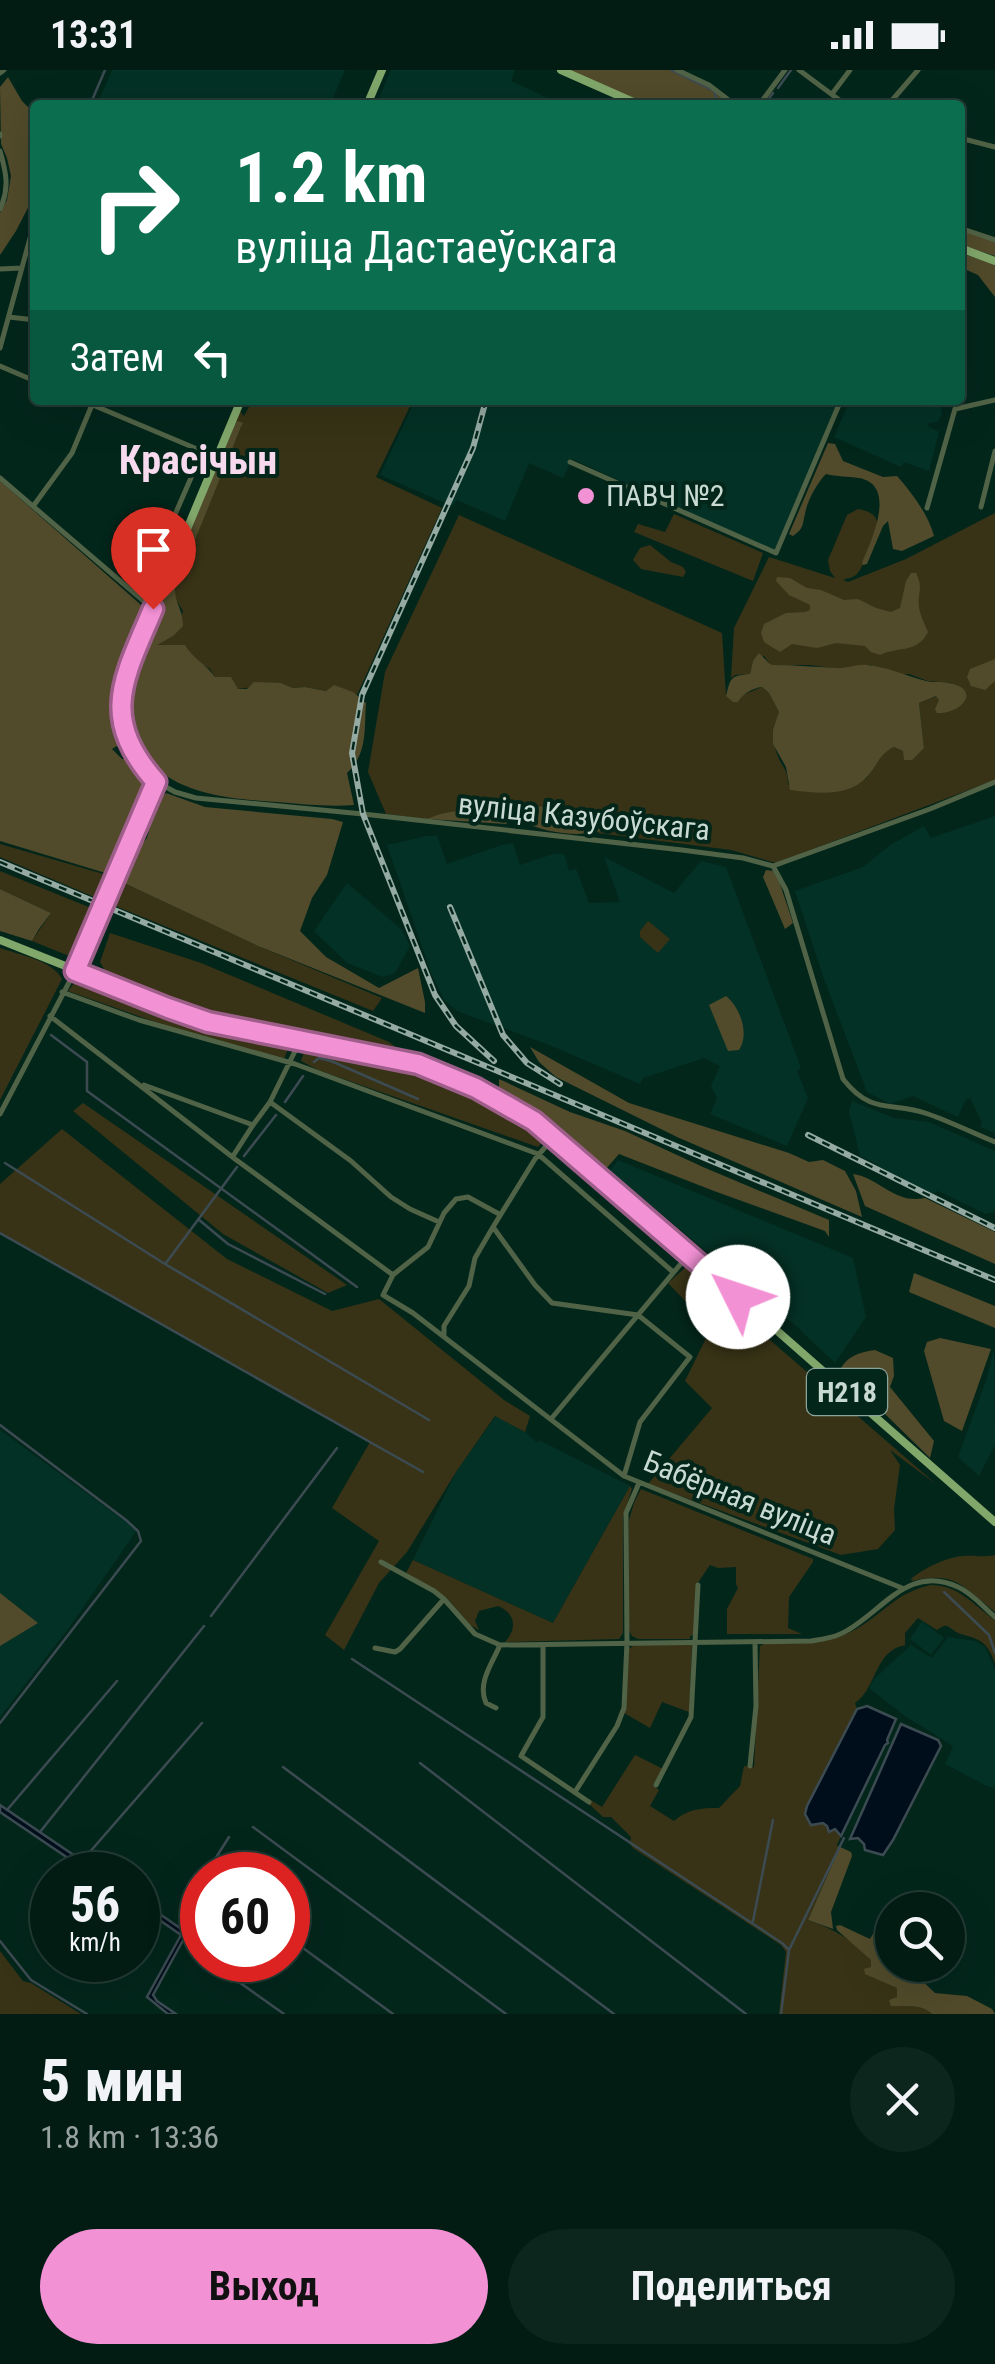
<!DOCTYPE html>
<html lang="ru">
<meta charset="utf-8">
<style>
:root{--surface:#021c14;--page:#0c251d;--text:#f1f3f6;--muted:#96a1a0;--line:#233a34;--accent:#f391d5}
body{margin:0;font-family:"Roboto Condensed",sans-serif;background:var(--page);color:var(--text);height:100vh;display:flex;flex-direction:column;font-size:38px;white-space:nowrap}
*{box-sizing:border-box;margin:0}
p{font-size:32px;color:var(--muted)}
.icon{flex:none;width:55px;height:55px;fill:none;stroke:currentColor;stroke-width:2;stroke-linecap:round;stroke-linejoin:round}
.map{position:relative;height:1944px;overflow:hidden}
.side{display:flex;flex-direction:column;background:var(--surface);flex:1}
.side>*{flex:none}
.banner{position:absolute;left:30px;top:30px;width:935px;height:305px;border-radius:10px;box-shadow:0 10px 40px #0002,0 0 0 2px var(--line);background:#0b6e4f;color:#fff;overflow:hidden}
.fabs{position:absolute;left:875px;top:1822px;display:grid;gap:20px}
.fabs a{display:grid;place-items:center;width:90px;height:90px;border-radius:50%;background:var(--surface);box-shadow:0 10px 40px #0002,0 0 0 2px var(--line);font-size:50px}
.speed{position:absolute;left:30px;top:1782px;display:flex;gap:20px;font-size:50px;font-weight:700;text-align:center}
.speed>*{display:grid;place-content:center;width:130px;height:130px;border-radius:50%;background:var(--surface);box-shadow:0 10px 40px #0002,0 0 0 2px var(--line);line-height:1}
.speed small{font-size:25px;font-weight:400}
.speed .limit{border:15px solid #d22;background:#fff;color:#111}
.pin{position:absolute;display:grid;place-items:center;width:85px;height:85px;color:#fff;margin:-102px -42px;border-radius:50% 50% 50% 0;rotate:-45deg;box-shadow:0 0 10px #0007}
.pin .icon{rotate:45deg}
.me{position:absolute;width:110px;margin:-55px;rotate:311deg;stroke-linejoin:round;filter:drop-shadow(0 0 8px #0008)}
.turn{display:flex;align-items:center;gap:35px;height:210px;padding:0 40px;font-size:45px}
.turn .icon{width:130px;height:130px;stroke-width:2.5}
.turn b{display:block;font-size:70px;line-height:85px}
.then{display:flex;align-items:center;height:95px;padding:0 40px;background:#0003;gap:20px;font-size:38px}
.round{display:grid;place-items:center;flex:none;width:105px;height:105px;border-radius:52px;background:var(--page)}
.summary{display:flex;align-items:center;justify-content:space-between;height:170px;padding:0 40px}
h1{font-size:60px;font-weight:700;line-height:75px}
.action{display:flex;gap:20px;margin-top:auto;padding:20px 40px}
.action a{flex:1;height:115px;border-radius:60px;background:var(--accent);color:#111;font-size:40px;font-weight:700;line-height:115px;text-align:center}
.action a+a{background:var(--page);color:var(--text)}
.status{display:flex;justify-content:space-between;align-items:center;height:70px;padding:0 50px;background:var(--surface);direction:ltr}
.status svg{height:28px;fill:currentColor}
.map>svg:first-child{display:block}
.built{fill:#043125}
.green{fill:#383316}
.forest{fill:#514b2b}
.water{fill:#000e1b;stroke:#3c4b52;stroke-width:2.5}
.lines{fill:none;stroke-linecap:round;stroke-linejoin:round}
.stream{stroke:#3c4b52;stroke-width:2.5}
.minor{stroke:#516346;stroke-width:5}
.major{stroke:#82a76b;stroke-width:8}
.rail-casing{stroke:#94aaa2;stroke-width:6}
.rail{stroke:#03261b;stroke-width:2.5;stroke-dasharray:8;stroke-linecap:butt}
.route-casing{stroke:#9e5e8a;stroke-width:25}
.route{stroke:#f391d5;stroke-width:18}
.poi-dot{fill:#f391d5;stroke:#03261b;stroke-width:4}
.labels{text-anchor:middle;stroke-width:8;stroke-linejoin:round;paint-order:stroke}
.shield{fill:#03261b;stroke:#8da49b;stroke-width:2.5}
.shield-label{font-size:28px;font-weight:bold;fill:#c8dad2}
.poi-label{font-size:30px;fill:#c8dad2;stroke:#03261b;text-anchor:start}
.street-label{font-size:30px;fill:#c8dad2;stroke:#03261b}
.district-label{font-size:40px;font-weight:bold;fill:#f7daed;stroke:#03261b}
</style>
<div class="status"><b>13:31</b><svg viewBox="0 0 49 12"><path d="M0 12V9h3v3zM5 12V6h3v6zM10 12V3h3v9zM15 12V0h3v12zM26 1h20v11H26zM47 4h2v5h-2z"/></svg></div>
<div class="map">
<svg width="995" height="1944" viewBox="0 0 995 1944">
<rect width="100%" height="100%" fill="#03261b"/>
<path class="built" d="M112,0H345L330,35H97Z
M391,0H515L511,11L563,35H376Z
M415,330H822L836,336L775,481L572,389L563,408L529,393L505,451L457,430L452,436L380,405Z
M850,330H939L942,344L938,352L929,353L928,356L939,362L929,401L904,392L901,397L834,367Z
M995,746V1063L980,1057L982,1052L970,1028L965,1031L958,1047L913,1026L890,1034L867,1022L824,909L795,821L863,797L889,776L924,756L931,768Z
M427,766H437L447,794L502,775L513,773L520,795L553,784H564L569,801L576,799L589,833L620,832L604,787L674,823L701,791L726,797L801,998L797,1001L808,1028L787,1076L710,1044L717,1028L711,1016L720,996L704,988L643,1008L640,1014L552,976L457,941L444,930L431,903L387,775Z
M347,813L402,860L410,876L395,903L383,907L347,893L314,861Z
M852,1031L894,1048L929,1052L995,1081V1141L986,1144L938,1121L934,1124L877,1098L878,1095L860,1086L849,1041Z
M618,1090L853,1188L866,1247L835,1293L802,1262V1261L610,1101Z
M994,1278L995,1375L979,1406L958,1387L987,1308Z
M496,1346L525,1362L536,1372L541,1371L630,1416L553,1553L413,1490L456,1402Z
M0,1360L137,1460L68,1559L0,1647Z
M922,1551L944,1568L931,1585L910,1569Z
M948,1567L975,1571L985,1577L995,1600V1718L987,1716L945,1694L953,1676L905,1646L869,1618L874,1609L911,1575L932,1588Z"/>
<path class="green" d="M253,330H413L376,407L442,438L357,625L334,616L327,621L305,617L293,618L281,613L238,619L215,607L210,599L192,588L155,575L173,566L183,541L175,528L174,519L241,357L242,353L236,352L240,341L244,346Z
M858,439C888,444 876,462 867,482C865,488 862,499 857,504C853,508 848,508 843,510L848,512L906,489L995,443V710L776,793L731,780L597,763L608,759L605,749L584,743L528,735L493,745L477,741L427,749L386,744L368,702L385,602L459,445L722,563L726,626H740L762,617L769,623L779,642C776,656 771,669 777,684C782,698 788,698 788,715L866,709L885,681L894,677L903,681L905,685L924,678L919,633L937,626L939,630L952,613L928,611L909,604H899L870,595L840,599L810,595H774L770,594L764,586L753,591L750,604L735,605L731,608L734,558L769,487L835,508L830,501L828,490L847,445Z
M674,444L763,483L753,511L634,462L638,454L665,462Z
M650,475L671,492L683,497L686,502L683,507L641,499L633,490L640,478Z
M0,774L107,805L99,829L0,787Z
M0,801L96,840L74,888L32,871L51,843L0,819Z
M122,812L258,876L382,928L373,941L113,835Z
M648,851L670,869L658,883L640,867V861Z
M110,863L201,893L389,972L401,981C299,964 204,943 108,906L100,892Z
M0,878C20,885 52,890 62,909L0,1030Z
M79,907L99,916L103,922H114L198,953L289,976L284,989L175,959L68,921Z
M306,976C342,983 379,989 415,998C461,1011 502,1037 542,1063L545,1069L538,1077L318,1000L301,991Z
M83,1033L347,1215L328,1223L223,1164L73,1041Z
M62,1059L227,1189L332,1241L379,1229L504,1330L530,1346L525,1362L495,1346L456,1402L407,1482L379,1513L344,1580L325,1565L379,1471L332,1438L370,1372L0,1163V1114Z
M686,1197L936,1414L890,1380L900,1395L894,1439L895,1460L878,1479L841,1485L648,1414L712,1338L685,1311L711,1258L668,1213Z
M630,1416L632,1419L623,1448V1563L619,1569L505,1572C518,1558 515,1543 498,1536L479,1541L475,1551L479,1560L470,1555L447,1528L406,1503L413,1490L553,1553Z
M641,1419L813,1489V1492L789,1527L788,1558L802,1564H727V1539L738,1518L736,1514V1497L718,1498L710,1495L697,1514L694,1565L690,1566V1569H638L632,1566L629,1560V1450L634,1433Z
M995,1485V1542C964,1518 956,1500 912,1511L911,1509C922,1499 947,1487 963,1486C974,1485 983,1488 995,1485Z
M931,1515C959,1515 973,1535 995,1550V1593C990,1581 987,1573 974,1568C972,1567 960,1564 958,1563C947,1557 948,1552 937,1560L918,1548L905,1563V1575C874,1581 877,1618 855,1633L857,1639L805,1743L816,1755C825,1751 835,1758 841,1766L837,1775L839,1779L808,1850C833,1859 854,1870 871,1890C871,1908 884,1909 897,1918L899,1936C911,1934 923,1936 932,1944H779L786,1882L781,1875L633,1778L630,1774L631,1767L611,1747H603L588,1733L589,1729L602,1737L635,1685L663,1699L653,1715L659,1720L650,1736L674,1751C688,1739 701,1738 719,1738L740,1716L744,1696L754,1697L760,1576L766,1573C798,1574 829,1575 858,1558C885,1542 897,1522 931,1515Z
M689,1574L692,1575L689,1642L662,1632L650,1658L624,1643L629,1579L634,1575Z
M0,1881L23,1911L31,1913L81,1944H0Z"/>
<path class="forest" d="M569,0H674L708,16L733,35H645Z
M8,7L22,31L30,39L29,60L35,66V124L16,161L0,185V143L7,130L11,106L7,88L1,74L0,17Z
M960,159L995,171V186L960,175Z
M960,183L995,194V227L978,205L960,197Z
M238,351L243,353L241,357L175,519C175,534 183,539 183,556L173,566L157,575H185C193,589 206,594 215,607H231L238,619H247L254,612L281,613L293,618L305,617L326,621L334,615L353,622L366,633C364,660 368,683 347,703L354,735C328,737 302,734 277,732C229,729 165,724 140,677C134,666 128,655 128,641C127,608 142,575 155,546L163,545L159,534L236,352Z
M828,373L835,374L843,391L883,407L897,406C912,423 928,444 934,466L902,481L893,479L888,451L883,456L867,494L863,495L862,493C871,471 898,415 859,408C847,406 838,407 826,404C817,413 807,431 805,444C802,456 804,458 793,466L789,464Z
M0,411L148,541L139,565L121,600L116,630L120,674L112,679L122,689H133L143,710L145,725C129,750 123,777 112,805L0,771Z
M911,503H916C924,519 917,522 919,537C920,545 925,555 928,562C917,584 898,576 880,585L871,582L865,576L836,573L817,578L792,574L780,582L764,572L761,563L764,554L786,543L805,542L810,540V535L789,525L776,511L777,507L790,508L807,518L821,520L844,530L858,529L876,538L891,542L900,538L906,511Z
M759,583L770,594L774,595C795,595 815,597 836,598C846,599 856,594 867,595C887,597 907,606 926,611C933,613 942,611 949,613C982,619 962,644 937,643L935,639L939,630L936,626L919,633L924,678L912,690H904L903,681L894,677C880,683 877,696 867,707C847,728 816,723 790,720L786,697L773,674V660L779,642L769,623L762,617C753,618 742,624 738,632H733L726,626C731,607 730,606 750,604L753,591Z
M995,589V611L985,620L971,616L967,607L970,599Z
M166,723L205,737L332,749L343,752L327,805L312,828L300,861L326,887L379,918L418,898L425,932V943L258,876L122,812L134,783L147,768L156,733Z
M503,734C537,735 572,739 605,749L608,759C584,768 547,764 524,752L518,755L511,750L506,754L427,749C449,739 470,739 493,745Z
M766,800L773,801L779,811L793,853L785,859L763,807Z
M0,819L51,843L39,859L32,871L0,861Z
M726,926C740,937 750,964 739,980L728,981L709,935Z
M530,977L629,1033L789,1083L809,1092L823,1090L845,1101L856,1121L862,1147L677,1067L556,1007L539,992Z
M499,1009L570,1042L625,1061L703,1097L829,1150V1167L825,1161L714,1121L619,1084L605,1100L499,1019Z
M853,1104C878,1107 895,1135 925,1128L995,1162V1194L865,1136Z
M914,1203L995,1236V1258L909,1222Z
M940,1268L991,1279L962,1361L944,1351L924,1281L927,1272Z
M875,1280L893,1288L894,1306L890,1317L934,1371L930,1388L840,1300C847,1286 860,1282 875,1280Z
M0,1523L38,1553L0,1576Z
M838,1776L851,1782L852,1786L831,1842L833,1859L808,1850L839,1779Z
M881,1850L892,1855V1895H916L914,1903L935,1923L967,1926L992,1939L995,1944H932C919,1933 906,1937 891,1936L889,1930L897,1927V1918L865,1904L864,1899L871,1897V1890L837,1860L836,1856L840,1855L870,1869Z"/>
<path class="water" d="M867,1636L896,1649L887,1670L888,1673L885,1675L841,1766L835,1759L829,1762L827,1756L823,1753L811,1755L805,1744L807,1736L857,1639Z
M901,1654L938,1670L941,1676L893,1770L883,1785L865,1780L864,1774L858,1768L850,1769Z
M0,1735L103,1805H93L0,1742Z
M138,1829L187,1863L153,1925L157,1931L176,1944H168L147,1927L181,1865L138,1835Z"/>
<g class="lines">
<path class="stream" d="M671,0L714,21L718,32L722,35
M778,18L791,0
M90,35L105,0
M356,35L357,32
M764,35L773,23
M51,965L87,992V1021L357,1217
M314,992L319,988L331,991L418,1029
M285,1032L303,1006
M244,1086L276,1045
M5,1093L165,1194L429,1350
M198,1149L228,1174L325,1224
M0,1163L423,1402
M166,1193L237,1097
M0,1355L126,1450L138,1461L141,1471L0,1653
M944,1522L989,1565L995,1583
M211,1546L337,1378
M352,1589L782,1873L789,1880
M420,1693L746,1944
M283,1697L614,1944
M7,1740L117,1611
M253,1757L506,1944
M40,1762L204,1556
M82,1791L202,1653
M205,1805L229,1767
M753,1851L773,1750
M288,1867L393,1944
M0,1871L31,1910L87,1944
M208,1890L284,1944
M781,1944L789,1880L844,1768"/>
<path class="minor" d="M677,0L709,15L735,35
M799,0L846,35
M0,3L4,0
M832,24L850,0
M759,35L785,0
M888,35L918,0
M0,64V66
M960,68L995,77
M0,81C6,102 10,118 0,139
M960,158L995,170
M0,199L22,198
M9,247L35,250
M0,278L35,150
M0,296L35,311
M81,330L216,387
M570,392L776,483L841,330
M0,408L153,539
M34,435L72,383L94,330
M981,437L995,381
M927,438L955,339L995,330
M139,527L194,401
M157,712L175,722L196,728L363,744L682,780L743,788L773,796L930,739L995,712
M773,796L786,820L843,1009C872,1046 891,1031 928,1044C951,1052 973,1063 995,1072
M62,922L139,950L295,994L538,1084L673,1202
M50,946L235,1089L393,1205L383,1225L413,1243L624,1406L902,1518
M144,1015L253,1055L270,1032L300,971
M270,1032L351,1091L391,1127L410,1139L439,1152
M0,1044L75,901
M553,1068L535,1089L493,1157L535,1215L552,1233L638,1245L690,1287L640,1352L624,1406
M233,1086L253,1055
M394,1204L428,1177L444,1143L456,1129L468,1127L499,1144
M444,1266V1256L469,1216L475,1188L493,1157
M551,1349L689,1184
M381,1492L434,1521L444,1529L475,1564L500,1575L811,1571C824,1569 837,1567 848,1560C884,1539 910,1494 958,1517C972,1523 983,1537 995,1547
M543,1575V1647L521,1686L589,1732
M375,1578L395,1582L400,1579L444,1529
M496,1638L486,1633C477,1613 492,1594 500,1575
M750,1696L756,1636L755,1572
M656,1715L691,1647L698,1515
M575,1722L617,1656L624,1638L627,1572L626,1443L639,1413"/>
<path class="major" d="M561,0L640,35
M367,35L382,0
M960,178L995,191
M0,870L196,948L292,970L376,984L418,993L477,1018L511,1036L554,1067L644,1144L995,1452
M75,901L105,836L157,712C129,680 113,648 126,605L241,330"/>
<defs>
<path id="rail" d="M486,330L473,378L362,625L352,683L363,744L435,925L456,956L494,991
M0,792L995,1210
M450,837L503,965L527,993L560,1014
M808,1065L995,1158"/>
</defs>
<use href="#rail" class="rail-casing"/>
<use href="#rail" class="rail"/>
</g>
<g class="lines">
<defs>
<path id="route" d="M153,539C123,610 99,647 156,712L75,901L168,938L208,952L418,994L476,1018L534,1051L738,1227"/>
</defs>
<use href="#route" class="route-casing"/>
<use href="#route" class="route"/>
</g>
<circle class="poi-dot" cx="586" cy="426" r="10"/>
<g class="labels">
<rect class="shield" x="807" y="1299" width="80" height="46" rx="8"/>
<g class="shield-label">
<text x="847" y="1332">Н218</text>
</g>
<g class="poi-label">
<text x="606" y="436">ПАВЧ №2</text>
</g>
<g class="street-label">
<text transform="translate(584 747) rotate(6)" y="10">вуліца Казубоўскага</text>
<text transform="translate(740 1428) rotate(22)" y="10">Бабёрная вуліца</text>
</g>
<g class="district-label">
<text x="198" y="404">Красічын</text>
</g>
</g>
</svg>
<div class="fabs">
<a><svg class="icon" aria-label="search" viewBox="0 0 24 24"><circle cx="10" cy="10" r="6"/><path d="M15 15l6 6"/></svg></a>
</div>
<div class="speed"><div>56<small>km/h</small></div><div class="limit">60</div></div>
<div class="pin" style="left:153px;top:539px;background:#d93025"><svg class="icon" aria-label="arrive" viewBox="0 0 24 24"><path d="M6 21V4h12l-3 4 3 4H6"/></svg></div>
<svg class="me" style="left:738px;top:1227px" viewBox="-20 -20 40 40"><circle r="19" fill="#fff"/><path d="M0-13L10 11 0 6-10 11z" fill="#f391d5"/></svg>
<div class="banner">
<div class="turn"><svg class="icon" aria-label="right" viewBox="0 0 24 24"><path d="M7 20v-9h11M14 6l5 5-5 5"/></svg><div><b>1.2 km</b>вуліца Дастаеўскага</div></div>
<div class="then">Затем<svg class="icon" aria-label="left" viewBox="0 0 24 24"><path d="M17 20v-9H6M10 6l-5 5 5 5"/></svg></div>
</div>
</div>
<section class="side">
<div class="summary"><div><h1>5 мин</h1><p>1.8 km · 13:36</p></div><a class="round"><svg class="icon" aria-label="close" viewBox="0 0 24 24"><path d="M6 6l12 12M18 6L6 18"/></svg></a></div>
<div class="action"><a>Выход</a><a>Поделиться</a></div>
</section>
